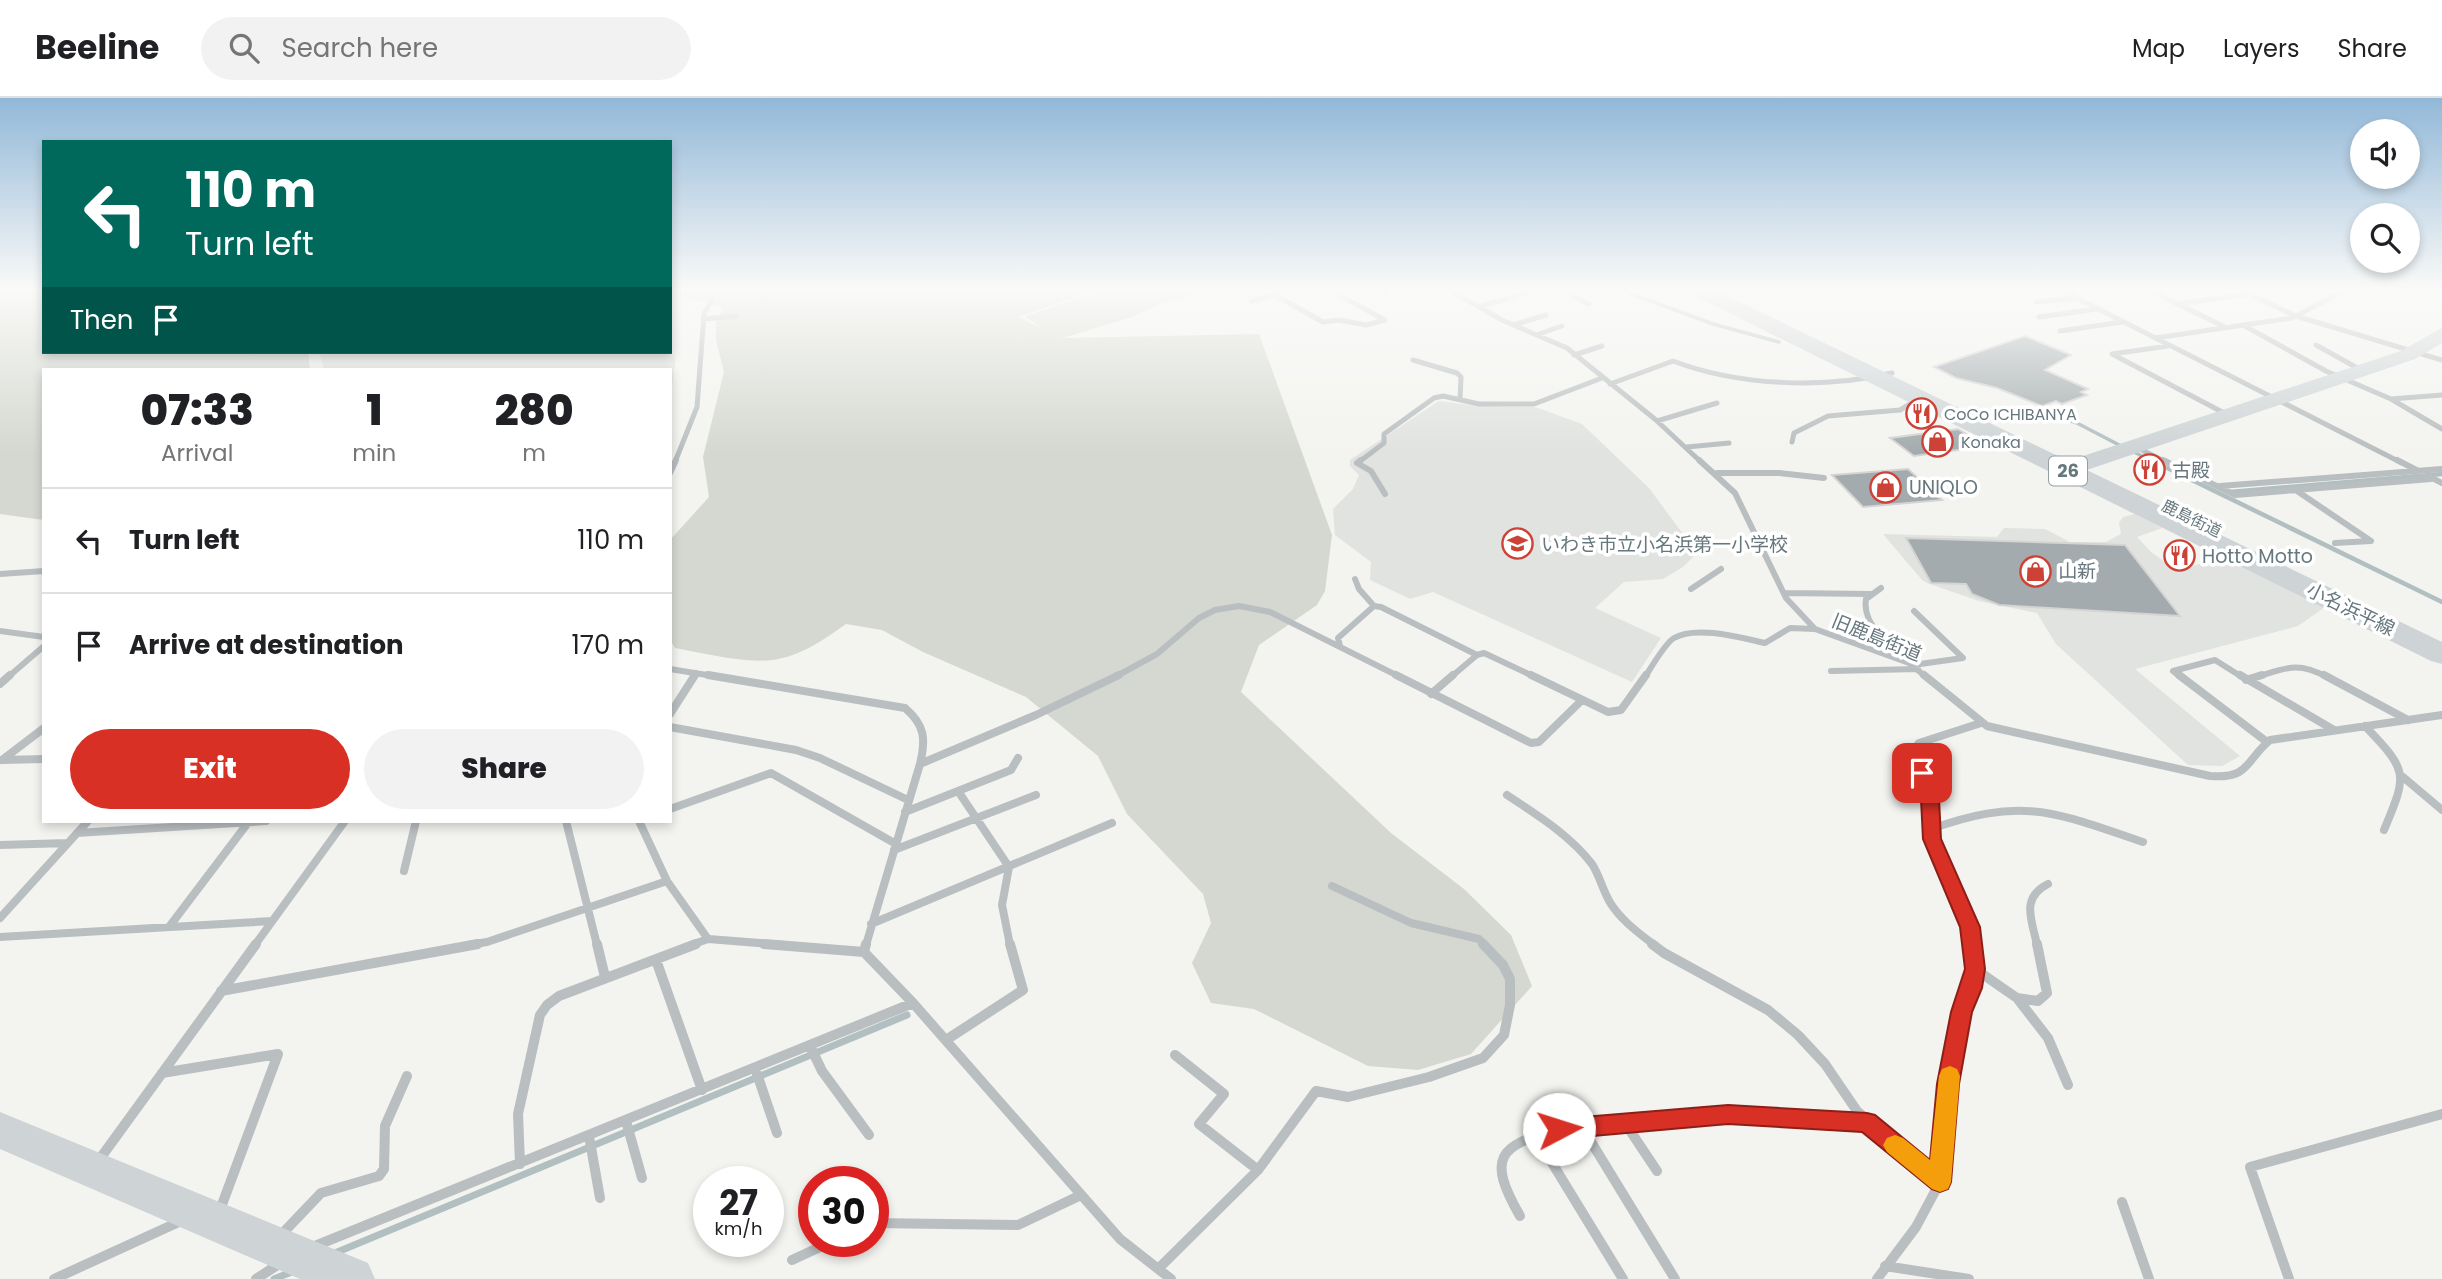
<!DOCTYPE html>
<meta charset="utf-8">
<style>
:root{--surface:#fff;--page:#f2f2f2;--text:#202124;--muted:#757577;--line:#e0e0e0;--accent:#d93025}
body{margin:0;font-family:Poppins,"Noto Sans JP",sans-serif;background:var(--page);color:var(--text);height:100vh;display:flex;flex-direction:column;font-size:26px;white-space:nowrap}
*{box-sizing:border-box;margin:0}
p{font-size:23px;color:var(--muted)}
.icon{flex:none;width:38px;height:38px;fill:none;stroke:currentColor;stroke-width:2;stroke-linecap:round;stroke-linejoin:round}
.map{position:relative;flex:1;overflow:hidden}
.panel{position:absolute;left:42px;top:270px;width:630px;height:455px;display:flex;flex-direction:column;background:var(--surface);border-radius:0px;box-shadow:0 4px 10px #0003}
.panel>*{flex:none}
.top-card{position:absolute;left:42px;top:42px;width:630px;height:214px;border-radius:0px;box-shadow:0 4px 10px #0003;background:#00695c;color:#fff;overflow:hidden}
.buttons{position:absolute;left:2350px;top:21px;display:grid;gap:14px}
.buttons a{display:grid;place-items:center;width:70px;height:70px;border-radius:50%;background:var(--surface);box-shadow:0 4px 10px #0003;font-size:35px}
.speed{position:absolute;left:693px;top:1068px;display:flex;gap:14px;font-size:35px;font-weight:700;text-align:center}
.speed>*{display:grid;place-content:center;width:91px;height:91px;border-radius:50%;background:var(--surface);box-shadow:0 4px 10px #0003;line-height:1}
.speed small{font-size:18px;font-weight:400}
.speed .limit{border:10px solid #d22;background:#fff;color:#111}
.pin{position:absolute;display:grid;place-items:center;width:60px;height:60px;color:#fff;margin:-30px;border-radius:14px;box-shadow:0 4px 10px #0006}
.me{position:absolute;width:77px;margin:-38px;rotate:85deg;stroke-linejoin:round;filter:drop-shadow(0 0 5px #0008)}
.turn{display:flex;align-items:center;gap:24px;height:147px;padding:0 28px;font-size:32px}
.turn .icon{width:91px;height:91px;stroke-width:2.5}
.turn b{display:block;font-size:49px;line-height:60px}
.then{display:flex;align-items:center;height:66px;padding:0 28px;background:#0003;gap:14px;font-size:26px}
.eta{display:flex;justify-content:space-evenly;align-items:center;height:119px;text-align:center}
.eta b{font-size:42px;font-weight:800;line-height:49px}
.action{display:flex;gap:14px;margin-top:auto;padding:14px 28px}
.action a{flex:1;height:80px;border-radius:42px;background:var(--accent);color:#fff;font-size:28px;font-weight:800;line-height:80px;text-align:center}
.action a+a{background:var(--page);color:var(--text)}
ul{padding:0;list-style:none}
li{display:flex;align-items:center;gap:21px;height:105px;padding:0 28px;border-top:2px solid var(--line)}
li div{flex:1}
li b{display:block;font-size:26px}
li em{font-style:normal}
header{display:flex;align-items:center;gap:42px;box-sizing:border-box;height:98px;padding:0 35px;background:var(--surface);border-bottom:2px solid var(--line)}
header strong{font-size:33px}
nav{display:flex;gap:38px;margin-inline-start:auto;font-size:24px}
.search{width:490px;height:63px;background:var(--page);display:flex;align-items:center;gap:18px;box-sizing:border-box;padding:0 24px;border-radius:38px;color:var(--muted);font-size:26px}
.map>svg:first-child{display:block}
.built{fill:#e1e3e1}
.green{fill:#d4d8d0}
.lines{fill:none;stroke-linecap:round;stroke-linejoin:round}
.stream-far2{stroke:#b1bfc0;stroke-width:3.5}
.stream-far1{stroke:#b1bfc0;stroke-width:4.5}
.stream{stroke:#b1bfc0;stroke-width:7}
.building{fill:#a3abae;stroke:#d5d4d3;stroke-width:2}
.street-far3{stroke:#b9bec0;stroke-width:5}
.street-far2{stroke:#b9bec0;stroke-width:6}
.street-far1{stroke:#b9bec0;stroke-width:8}
.street{stroke:#b9bec0;stroke-width:10}
.secondary{fill:#ced4d6;fill-rule:evenodd}
.primary{fill:#ced4d6;fill-rule:evenodd}
.route{fill:#d93025;stroke:#8d1f18;stroke-width:2}
.slow{fill:#f59e0b}
.labels{text-anchor:middle;stroke-width:7;stroke-linejoin:round;paint-order:stroke}
.far-poi-label{font-size:16px;fill:#66777d;stroke:#fff;text-anchor:start}
.far-street-label{font-size:16px;fill:#66777d;stroke:#fff}
.shield{fill:#fff;stroke:#94a0a4;stroke-width:2}
.shield-label{font-size:18px;font-weight:bold;fill:#66777d}
.poi-label{font-size:19px;fill:#66777d;stroke:#fff;text-anchor:start}
.street-label{font-size:19px;fill:#66777d;stroke:#fff}
</style>
<header>
<strong>Beeline</strong>
<div class="search"><svg class="icon" aria-label="search" viewBox="0 0 24 24"><circle cx="10" cy="10" r="6"/><path d="M15 15l6 6"/></svg>Search here</div>
<nav><a>Map</a><a>Layers</a><a>Share</a></nav>
</header>
<div class="map">
<svg width="2442" height="1181" viewBox="0 0 2442 1181">
<rect width="100%" height="100%" fill="#f3f3f0"/>
<path class="built" d="M319,254H666L676,260L670,301V271H324Z
M1439,303L1478,308L1535,309L1582,326L1649,390L1697,455L1683,469L1663,481L1624,484L1595,510L1661,540L1632,584L1433,494L1410,501L1370,482L1371,464L1335,437L1333,411L1353,391L1359,377L1350,368V362Z
M2135,416L2162,430L2137,439L2151,454L2175,471L2225,461L2325,509L2298,528L2135,571L2240,658L2222,668L2188,667L2056,546L2037,515L1979,503L1927,485L1922,482L1883,436L1997,439L2004,430L2045,431L2070,444H2106L2121,436L2119,425L2123,419Z"/>
<path class="green" d="M0,190H44V254H308L310,271H44V422L0,416Z
M670,190H1101L1018,219L1041,230L1025,218L1111,190H1225L1159,206L1132,219L1063,240L1259,236L1332,437L1325,493L1317,507L1259,547L1241,594L1391,735L1464,791L1511,837L1532,888L1471,956L1418,972L1368,968L1254,911L1211,905L1192,865L1211,825L1203,796L1127,716L1098,658L1026,599L923,554L882,532L846,526C826,540 804,556 778,561C750,567 703,555 675,550L670,542V442L709,399L703,359L724,274L716,242V224L723,210L670,195Z"/>
<g class="lines">
<path class="stream-far2" d="M1616,190L1713,226L1779,244
M2039,312L2077,325L2123,349
M2132,353L2154,364"/>
<path class="stream-far1" d="M2151,362L2442,504
M2230,394L2442,376"/>
<path class="stream" d="M335,1155L907,917
M274,1181L294,1173"/>
</g>
<path class="building" d="M2025,238L2071,257L2045,272L2088,291L2081,294L2087,297L2062,306L2056,303L2042,308L1997,290L1956,280L1934,269Z
M1958,331L1987,348L1914,358L1890,340Z
M1908,371L1942,402L1863,409L1832,377Z
M1906,440L2125,447L2180,518L1999,507L1972,496L1966,486L1931,485Z"/>
<g class="lines">
<path class="street-far3" d="M1384,190L1386,194
M1446,190L1502,222L1567,250L1656,322L1701,364
M1558,190L1589,206
M2057,190L2400,364
M2145,190L2223,228
M2237,190L2296,218L2442,262
M1275,197L1323,224L1339,222L1366,227L1385,222L1326,190
M1252,203L1298,190
M2036,204L2074,200
M2177,206L2249,196
M1480,208L1546,190
M2039,219L2097,211
M703,221L736,218
M1513,227L1546,217
M2243,227L2326,273L2391,301L2442,331
M2060,233L2122,224
M1539,236L1562,228
M2155,240L2292,220L2349,190
M2316,247L2361,272
M2168,248L2112,256L2226,316
M1574,257L1602,248
M1413,262L1457,275L1461,279L1460,302
M1610,286L1673,263C1739,288 1823,291 1892,275
M2391,301L2442,297
M1657,323L1717,305
M1792,344L1794,335L1828,318L1900,312L1918,301
M1687,349L1729,345
M2136,349L2166,364
M675,364L697,309L704,216L718,190
M1359,364L1384,345V336L1434,300L1443,298L1479,306H1534L1602,280"/>
<path class="street-far2" d="M1361,362L1357,365L1371,373L1385,396
M1699,362L1735,395L1786,500L1815,531L1909,565L1926,579
M2163,362L2235,397L2431,381
M2397,362L2442,385
M670,375L676,362
M1717,375H1779L1824,380
M2220,388L2442,371
M2297,393L2371,443L2335,445
M0,476L44,473
M1355,481L1359,491L1374,508
M1881,490L1866,501C1862,525 1884,537 1892,558
M1691,491L1721,471
M1784,495L1871,496
M0,533L44,539
M1340,548L1338,540L1374,508L1381,509L1477,557
M1913,567L1963,560L1914,513
M670,571L719,579
M1831,573L1918,571
M8,579L44,548
M693,579L696,575
M1115,579L1157,556L1199,520L1215,512L1239,508L1270,514L1400,579
M1451,579L1477,557L1484,555L1535,579
M1645,579C1651,570 1665,545 1674,540C1696,527 1742,540 1765,545L1790,530L1814,531
M2181,579L2173,573L2215,562L2242,579
M2256,579C2287,570 2297,563 2327,579"/>
<path class="street-far1" d="M708,577L905,610C925,627 926,641 920,666
M1396,577L1531,645L1539,644L1581,603
M1531,577L1608,614L1621,612L1646,577
M1924,577L1987,628L2210,678C2250,681 2245,663 2270,642L2442,617
M2179,577L2267,644
M2240,577L2334,632
M2324,577L2408,622
M2246,582L2262,577
M0,586L10,577
M1431,596L1453,577
M670,616L695,577
M2365,628C2408,673 2408,675 2384,732
M670,629L796,652L820,660L908,702
M2,662L44,630
M2,662L44,661
M2403,679L2442,712
M958,693L1009,769L1002,807L1010,847
M1507,697C1537,717 1570,737 1592,766C1600,778 1603,794 1611,806C1622,823 1639,835 1654,847
M670,711L771,675L896,746
M905,714L1011,672L1018,660
M566,723L597,847
M639,723L667,783L708,841L785,847
M1931,731C2024,698 2054,714 2143,744
M77,735L266,723
M0,747L68,745
M894,752L1036,697
M404,773L416,723
M1332,788L1411,825L1479,841L1485,847
M0,820L88,723
M871,826L1112,725
M169,829L247,726
M0,839L272,823
M255,847L345,723
M468,847L487,844L667,783
M691,847L708,841
M866,847L920,666L1036,617L1119,577
M1972,847L1970,829L1932,741L1930,701L1915,650L1919,645L1981,625
M2037,847C2032,822 2020,800 2048,786"/>
<path class="street" d="M597,846L605,879
M764,846L864,854
M866,846L864,854L913,905L1120,1141L1171,1181
M1652,846L1664,855L1768,912L1798,937L1825,966L1857,1013L1940,1084
M656,862L702,992
M1975,871L2017,900L2038,903L2047,895L2037,846
M221,893L478,846
M2017,900L2048,940L2068,987
M946,942L1023,892L1010,846
M810,948L822,973L869,1037
M1175,957L1224,996L1199,1026L1258,1072
M755,970L777,1035
M162,975L278,956L220,1112
M626,1023L642,1080
M1625,1025L1657,1073
M1582,1029L1675,1181
M1535,1037L1623,1181
M589,1038L600,1100
M99,1062L256,846
M520,1066L518,1016L540,917L547,907L559,898L696,846
M2122,1104L2149,1181
M1520,1118C1487,1060 1497,1048 1559,1031L1728,1017L1866,1024
M873,1125L1018,1127L1081,1097
M280,1138L321,1095L379,1078L384,1071L385,1028L407,978
M315,1148L913,905
M792,1162L833,1143
M1885,1168L1969,1181
M1158,1171L1258,1072L1316,993L1348,999L1429,979L1483,960L1504,937L1510,907V881L1503,867L1483,846
M54,1181L181,1123
M256,1181L279,1166
M1877,1181L1916,1129L1940,1084L1951,970L1961,914L1975,871L1972,846
M2289,1181L2250,1069L2442,1016"/>
<path class="secondary" d="M2442,230V245L2415,261L2072,377H2056L2052,372L2056,367L2401,253Z
M0,1014L368,1165L375,1181H300L0,1051Z"/>
<path class="primary" d="M1684,190H1711L2442,544V566L2431,563L1687,194Z"/>
</g>
<linearGradient id="sky" x2="0" y2="1"><stop stop-color="#92b8d8"/><stop offset="0.54" stop-color="#fafaf8"/><stop offset="1" stop-color="#fafaf8" stop-opacity="0"/></linearGradient>
<rect width="2442" height="355" fill="url(#sky)"/>
<path class="route" d="M1922,670L1931,675L1939,701L1941,741L1980,829L1985,871L1982,890L1972,914L1959,986L1951,1084L1948,1091L1940,1094L1932,1091L1862,1034L1728,1026L1559,1041L1551,1038L1547,1031L1551,1024L1559,1021L1728,1007L1867,1015L1875,1017L1930,1062L1937,986L1951,914L1965,871L1960,829L1923,741L1921,701L1914,675Z"/>
<path class="slow" d="M1950,968L1957,971L1960,978L1951,1084L1948,1091L1940,1094L1932,1091L1887,1054L1883,1047L1887,1040L1895,1037L1903,1040L1930,1062L1939,978L1942,971Z"/>
<defs>
<symbol id="restaurant-ring" viewBox="-11 -11 22 22"><circle r="9.5" fill="#fff" stroke="#cc4237" stroke-width="1.5"/><path d="M-5-6h1v4h1v-4h1v4h1v-4h1v5L-1.5 .5V6h-2V.5L-5-1ZM5-6V6H3V1.5H1.5Q1.5-4 5-6Z" fill="#cc4237"/></symbol>
<symbol id="shop-ring" viewBox="-11 -11 22 22"><circle r="9.5" fill="#fff" stroke="#cc4237" stroke-width="1.5"/><path d="M-5-2.5h2.3a2.7 3.5 0 0 1 5.4 0H5L5.5 6h-11ZM-1.5-2.5h3a1.5 2.3 0 0 0-3 0Z" fill="#cc4237"/></symbol>
<symbol id="school-ring" viewBox="-11 -11 22 22"><circle r="9.5" fill="#fff" stroke="#cc4237" stroke-width="1.5"/><path d="M0-5L7-2L0 1L-7-2ZM-4 1L0 2.5L4 1V4Q0 6-4 4Z" fill="#cc4237"/></symbol>
</defs>
<g fill-rule="evenodd">
<use href="#restaurant-ring" x="1904" y="298" width="35" height="35"/>
<use href="#shop-ring" x="1920" y="326" width="35" height="35"/>
<use href="#restaurant-ring" x="2132" y="354" width="35" height="35"/>
<use href="#shop-ring" x="1868" y="372" width="35" height="35"/>
<use href="#school-ring" x="1500" y="428" width="35" height="35"/>
<use href="#restaurant-ring" x="2162" y="440" width="35" height="35"/>
<use href="#shop-ring" x="2018" y="456" width="35" height="35"/>
</g>
<g class="labels">
<g class="far-poi-label">
<text x="1944" y="322">CoCo ICHIBANYA</text>
<text x="1961" y="350">Konaka</text>
</g>
<g class="far-street-label">
<text transform="translate(2192 420) rotate(26)" y="6">鹿島街道</text>
</g>
<rect class="shield" x="2049" y="358.5" width="38" height="29" rx="5"/>
<g class="shield-label">
<text x="2068" y="379">26</text>
</g>
<g class="poi-label">
<text x="2172" y="379">古殿</text>
<text x="1909" y="396">UNIQLO</text>
<text x="1541" y="453">いわき市立小名浜第一小学校</text>
<text x="2202" y="465">Hotto Motto</text>
<text x="2058" y="480">山新</text>
</g>
<g class="street-label">
<text transform="translate(2351 511) rotate(26)" y="7">小名浜平線</text>
<text transform="translate(1877 539) rotate(22)" y="7">旧鹿島街道</text>
</g>
</g>
</svg>
<div class="buttons">
<a><svg class="icon" aria-label="sound" viewBox="0 0 24 24"><path d="M4 9h4l5-4v14l-5-4H4zM17 9q2 3 0 6"/></svg></a>
<a><svg class="icon" aria-label="search" viewBox="0 0 24 24"><circle cx="10" cy="10" r="6"/><path d="M15 15l6 6"/></svg></a>
</div>
<div class="speed"><div>27<small>km/h</small></div><div class="limit">30</div></div>
<div class="pin" style="left:1922px;top:675px;background:#d93025"><svg class="icon" aria-label="arrive" viewBox="0 0 24 24"><path d="M6 21V4h12l-3 4 3 4H6"/></svg></div>
<svg class="me" style="left:1559px;top:1031px" viewBox="-20 -20 40 40"><circle r="19" fill="#fff"/><path d="M0-13L10 11 0 6-10 11z" fill="#d93025"/></svg>
<div class="top-card">
<div class="turn"><svg class="icon" aria-label="left" viewBox="0 0 24 24"><path d="M17 20v-9H6M10 6l-5 5 5 5"/></svg><div><b>110 m</b>Turn left</div></div>
<div class="then">Then<svg class="icon" aria-label="arrive" viewBox="0 0 24 24"><path d="M6 21V4h12l-3 4 3 4H6"/></svg></div>
</div>
<section class="panel">
<div class="eta">
<div><b>07:33</b><p>Arrival</p></div>
<div><b>1</b><p>min</p></div>
<div><b>280</b><p>m</p></div>
</div>
<ul>
<li><svg class="icon" aria-label="left" viewBox="0 0 24 24"><path d="M17 20v-9H6M10 6l-5 5 5 5"/></svg><div><b>Turn left</b></div><em>110 m</em></li>
<li><svg class="icon" aria-label="arrive" viewBox="0 0 24 24"><path d="M6 21V4h12l-3 4 3 4H6"/></svg><div><b>Arrive at destination</b></div><em>170 m</em></li>
</ul>
<div class="action"><a>Exit</a><a>Share</a></div>
</section>
</div>
